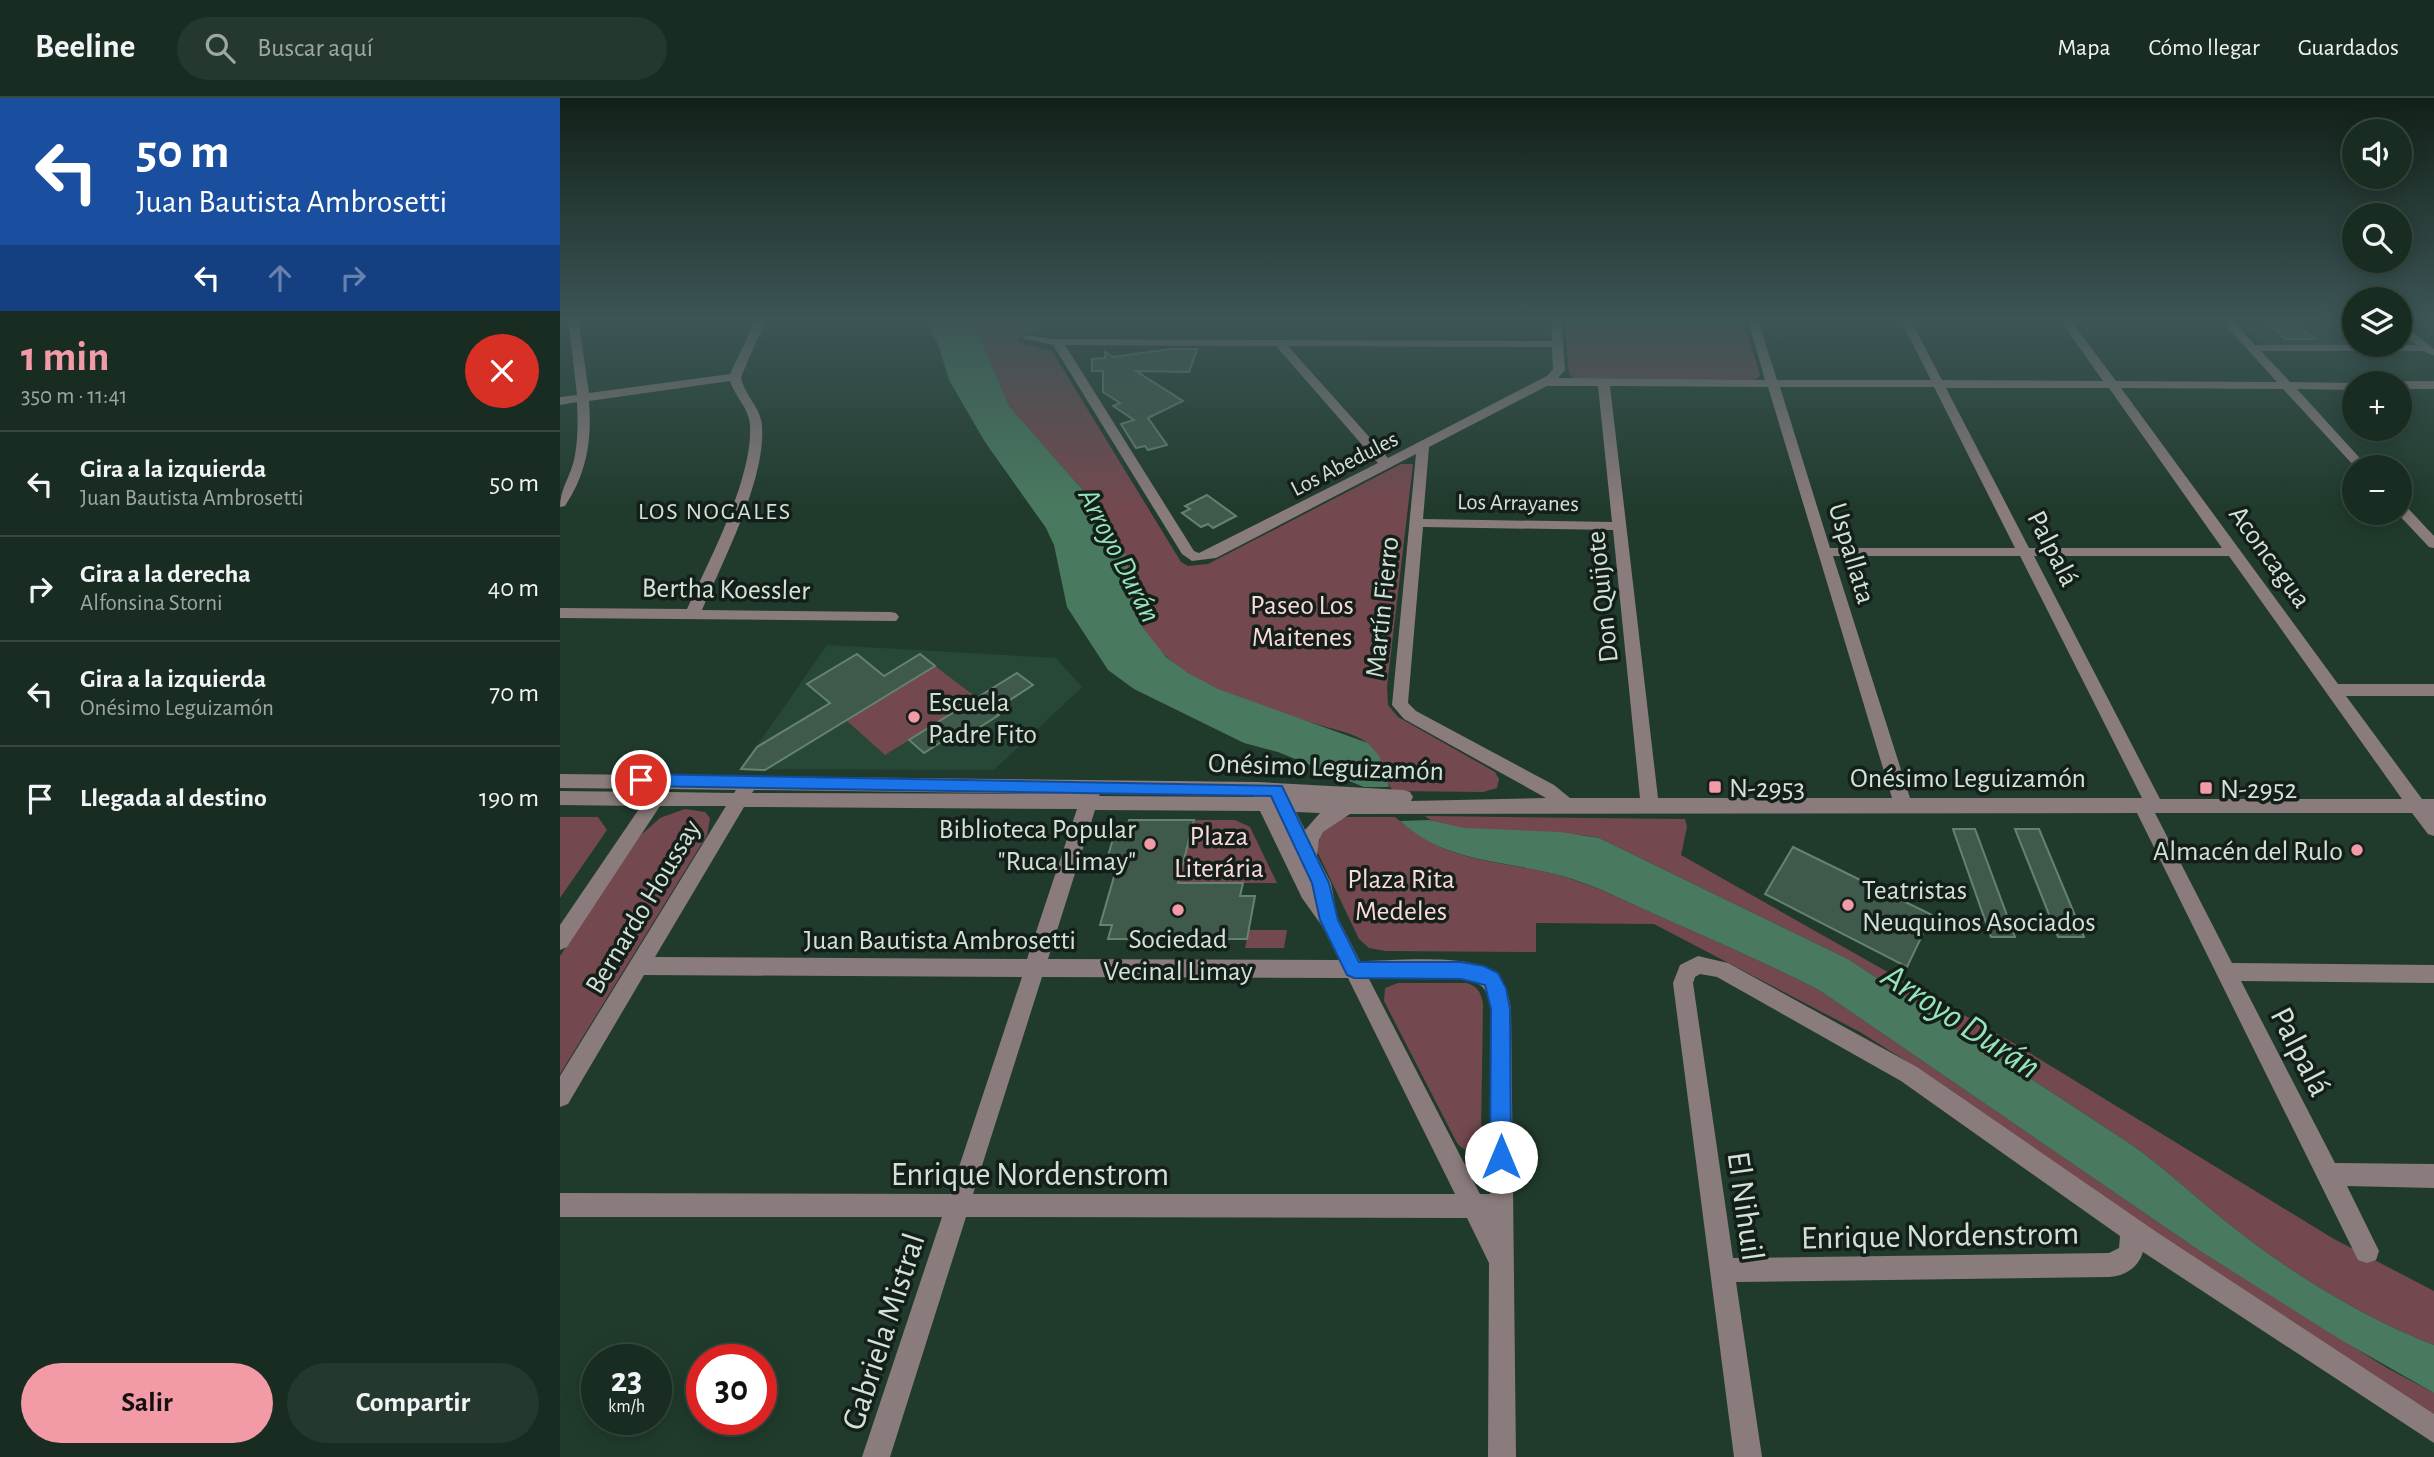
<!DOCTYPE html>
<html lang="es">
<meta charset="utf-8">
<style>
:root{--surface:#182c21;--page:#25382e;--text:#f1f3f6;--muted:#9fa7a5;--line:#36483f;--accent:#f39aa7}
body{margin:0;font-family:"Alegreya Sans",sans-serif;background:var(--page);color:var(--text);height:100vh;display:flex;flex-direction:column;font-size:26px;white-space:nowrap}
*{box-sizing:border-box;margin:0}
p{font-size:23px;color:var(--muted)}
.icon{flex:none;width:38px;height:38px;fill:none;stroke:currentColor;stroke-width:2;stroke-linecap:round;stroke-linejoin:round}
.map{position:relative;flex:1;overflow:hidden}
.drawer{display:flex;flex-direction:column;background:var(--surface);width:560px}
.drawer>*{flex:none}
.banner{background:#1a4fa0;color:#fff;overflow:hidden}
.controls{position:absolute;left:1782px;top:21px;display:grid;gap:14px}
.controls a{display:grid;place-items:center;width:70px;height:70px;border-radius:50%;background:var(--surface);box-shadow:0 4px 18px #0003,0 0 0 2px var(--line);font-size:35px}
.speed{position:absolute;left:21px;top:1246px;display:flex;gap:14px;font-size:35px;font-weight:700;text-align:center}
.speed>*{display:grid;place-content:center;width:91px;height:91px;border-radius:50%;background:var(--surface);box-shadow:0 4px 18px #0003,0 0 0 2px var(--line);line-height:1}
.speed small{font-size:18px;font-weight:400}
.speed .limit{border:10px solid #d22;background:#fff;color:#111}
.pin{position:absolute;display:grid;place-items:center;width:60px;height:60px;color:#fff;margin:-30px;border:4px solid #fff;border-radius:50%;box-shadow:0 2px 7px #0007}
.me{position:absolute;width:77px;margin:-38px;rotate:0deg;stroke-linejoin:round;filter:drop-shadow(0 0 5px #0008)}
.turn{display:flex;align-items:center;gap:24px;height:147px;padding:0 21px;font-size:32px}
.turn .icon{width:91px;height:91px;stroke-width:2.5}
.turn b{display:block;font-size:49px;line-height:60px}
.lanes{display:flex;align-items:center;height:66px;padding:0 21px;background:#0003;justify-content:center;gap:35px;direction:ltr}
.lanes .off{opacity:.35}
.round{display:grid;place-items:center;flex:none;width:74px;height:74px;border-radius:37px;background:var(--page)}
.headline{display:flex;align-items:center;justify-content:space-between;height:119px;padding:0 21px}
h1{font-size:42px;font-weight:700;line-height:52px;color:var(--accent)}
.button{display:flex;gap:14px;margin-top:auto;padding:14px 21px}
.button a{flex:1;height:80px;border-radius:42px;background:var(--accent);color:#111;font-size:28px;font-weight:700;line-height:80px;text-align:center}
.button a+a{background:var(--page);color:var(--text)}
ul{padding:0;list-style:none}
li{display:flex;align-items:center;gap:21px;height:105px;padding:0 21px;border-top:2px solid var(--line)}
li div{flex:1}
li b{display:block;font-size:26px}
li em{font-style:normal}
header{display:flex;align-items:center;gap:42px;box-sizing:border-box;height:98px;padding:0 35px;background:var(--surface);border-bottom:2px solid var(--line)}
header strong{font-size:33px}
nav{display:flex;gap:38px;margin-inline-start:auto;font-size:24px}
.search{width:490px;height:63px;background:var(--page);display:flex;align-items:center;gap:18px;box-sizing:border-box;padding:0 24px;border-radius:38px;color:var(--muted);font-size:26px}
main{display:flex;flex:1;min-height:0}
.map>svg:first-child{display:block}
.built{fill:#274837}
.green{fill:#73494f}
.water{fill:#49795f}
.building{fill:#3f5a4b;stroke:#658271;stroke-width:2}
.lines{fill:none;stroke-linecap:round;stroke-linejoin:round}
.minor{fill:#8a7b7c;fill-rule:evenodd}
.route{fill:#1a73e8;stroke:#114b97;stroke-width:2}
.poi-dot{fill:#f39aa7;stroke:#131f18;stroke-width:2.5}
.labels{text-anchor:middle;stroke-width:7;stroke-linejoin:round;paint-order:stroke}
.far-street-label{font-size:23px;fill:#d3e2d9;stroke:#131f18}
.far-neighbourhood-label{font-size:24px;letter-spacing:2px;fill:#d3e2d9;stroke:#131f18}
.street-label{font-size:28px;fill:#d3e2d9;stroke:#131f18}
.park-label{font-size:28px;fill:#fcd9dd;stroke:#131f18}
.poi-label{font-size:28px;fill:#d3e2d9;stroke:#131f18;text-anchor:start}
.water-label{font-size:30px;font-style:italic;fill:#96e4b9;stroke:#131f18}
.near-street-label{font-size:33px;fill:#d3e2d9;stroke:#131f18}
.near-water-label{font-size:37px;font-style:italic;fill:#96e4b9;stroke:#131f18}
</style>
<header>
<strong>Beeline</strong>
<div class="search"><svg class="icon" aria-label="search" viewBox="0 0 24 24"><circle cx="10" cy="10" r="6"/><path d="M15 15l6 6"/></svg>Buscar aquí</div>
<nav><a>Mapa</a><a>Cómo llegar</a><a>Guardados</a></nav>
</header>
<main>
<section class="drawer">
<div class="banner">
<div class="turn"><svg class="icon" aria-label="left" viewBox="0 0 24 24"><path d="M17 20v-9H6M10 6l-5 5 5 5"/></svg><div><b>50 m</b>Juan Bautista Ambrosetti</div></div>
<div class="lanes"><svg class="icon" aria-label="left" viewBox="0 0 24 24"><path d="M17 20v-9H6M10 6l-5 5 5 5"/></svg><svg class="icon off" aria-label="ahead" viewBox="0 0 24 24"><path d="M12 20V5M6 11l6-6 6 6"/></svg><svg class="icon off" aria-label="right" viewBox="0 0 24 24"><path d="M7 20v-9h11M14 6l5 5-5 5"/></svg></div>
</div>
<div class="headline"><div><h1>1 min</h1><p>350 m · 11:41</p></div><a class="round" style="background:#d93025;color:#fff"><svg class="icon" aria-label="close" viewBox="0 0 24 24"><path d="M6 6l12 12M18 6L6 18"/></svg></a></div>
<ul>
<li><svg class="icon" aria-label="left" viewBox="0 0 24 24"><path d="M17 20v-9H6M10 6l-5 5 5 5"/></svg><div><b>Gira a la izquierda</b><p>Juan Bautista Ambrosetti</p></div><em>50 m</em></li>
<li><svg class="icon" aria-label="right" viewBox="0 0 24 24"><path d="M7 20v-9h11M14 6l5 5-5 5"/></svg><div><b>Gira a la derecha</b><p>Alfonsina Storni</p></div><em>40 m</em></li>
<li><svg class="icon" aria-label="left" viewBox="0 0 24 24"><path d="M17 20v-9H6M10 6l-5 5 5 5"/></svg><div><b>Gira a la izquierda</b><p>Onésimo Leguizamón</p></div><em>70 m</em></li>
<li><svg class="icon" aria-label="arrive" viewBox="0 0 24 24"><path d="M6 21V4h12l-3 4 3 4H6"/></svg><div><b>Llegada al destino</b></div><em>190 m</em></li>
</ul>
<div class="button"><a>Salir</a><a>Compartir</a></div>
</section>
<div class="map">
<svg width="1874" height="1359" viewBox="0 0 1874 1359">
<rect width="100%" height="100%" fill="#203b2c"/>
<path class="built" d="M1676,219H1794V247H1839V242L1845,248L1710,247L1700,244Z
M267,547L496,560L522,589L434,672L181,671Z"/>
<path class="green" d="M412,219H484L475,234L462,236L458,244L492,253L621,464L628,468L648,466L841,366H853L827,589L828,607L838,619L935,674L939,681L937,690L923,694L834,693C820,681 822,656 806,644C792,634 771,631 756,626C696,606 617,588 583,530C573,513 574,497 571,479C568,460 559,441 551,424L449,308Z
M1004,219H1182L1200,277L1198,280L1190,282L1015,281L1009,276Z
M375,568L417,600L325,657L286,622Z
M125,711L145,714L150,720L147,737L0,976V858L81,737L100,720Z
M865,718L1125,721L1127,729L1121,757L1455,946L1774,1141L1874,1193V1247C1801,1219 1724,1171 1664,1122C1632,1096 1602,1068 1569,1045L1288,861L1039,740C998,730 891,741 865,718Z
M0,719H38L47,732L0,800Z
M785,719H835C894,772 946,759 1014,782C1045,792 1074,807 1103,820C1156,843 1208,866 1259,892L1640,1153L1827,1270L1874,1295V1316L1678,1193L1365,975L1300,934L1094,826L976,825V854L826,853L809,850L799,841L757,753L762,731Z
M634,722H675L690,729L717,785H602L608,758H625Z
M689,832H727L724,850H685Z
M838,885H906C918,888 921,895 923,906L921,1038L918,1050C909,1055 903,1052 897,1045L824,903L825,890Z"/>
<path class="water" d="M363,219H412L449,308L551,424L567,460L576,515L583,530L606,559L628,575L658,591L808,645L819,658L829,689H804L718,654L684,645L574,591L548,572L507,509L494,447L486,430L425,344L389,282L378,246Z
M869,722L904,730L1000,734L1039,740L1288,861L1569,1045C1602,1068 1632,1096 1664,1122C1724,1171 1801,1219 1874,1247V1295L1781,1242L1640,1153L1259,892C1208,866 1156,843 1103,820C1074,807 1045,792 1015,782C954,761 890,769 840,723Z"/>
<path class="building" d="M1702,219H1730L1754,241H1725Z
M611,251H637L629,274L576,273L623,303L588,320L607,347L588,352L585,348L576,350L561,326L574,322L553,308L560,305L543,294V273H532V261L545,260V254L553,259Z
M647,397L676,418L653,430L648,426L641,429L622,415L630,411L625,408Z
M297,556L324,578L360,556L375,568L205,672L181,671L197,649L270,605L247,586Z
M457,575L473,587L433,613L439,617L409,636L403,630L364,655L349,642Z
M569,722H634L618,785H683L680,798H695L687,841H548L552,827H540L560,758H548L555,734H566Z
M1393,731H1415L1455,839H1431Z
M1455,731H1479L1524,839H1498Z
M1233,749L1372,817L1347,869L1205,796Z"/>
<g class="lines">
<path class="minor" d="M8,219H18L29,295L170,276L197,219H207L181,279C184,297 201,309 202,328C206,382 163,462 142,512L331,514L336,515L339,519L336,523L0,520V510L127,511C149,462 193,381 190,327C189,310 175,299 170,283L29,303C32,342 27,375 5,408L0,409C0,393 8,382 13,366C18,347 18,325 17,304L0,307V299L17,297Z
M991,219H1001L1005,272L998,280L1205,282L1187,219H1197L1217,282H1371L1339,219H1349L1382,282L1543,283L1498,219H1508L1556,283L1717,284L1658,219H1669L1695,247H1856L1839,232V223L1874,251V257H1871L1864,253H1701L1730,284L1797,285H1794V292L1737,291L1808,369H1795L1723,291L1561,290L1778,586H1874V598H1786L1862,701H1874V738L1868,736L1852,715H1595L1672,865L1874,867V885L1681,883L1775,1065L1874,1066V1090L1787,1088L1819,1153L1816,1162L1807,1165L1798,1162L1577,715L790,716L763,734L759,742L757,758L771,785L777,818L800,863C832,863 913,854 937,876C946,884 949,899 951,911L956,1359H928L929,1165L907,1120L406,1119L330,1359H302L382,1119H0V1095L390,1096L462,879L84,877L8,1006L0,1009V978L166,708H100L7,849L0,852V827L81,708L0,707V693L91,694L93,691L0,690V676L698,684L844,692L850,694L853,699L851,703L986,700L844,621L832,607L856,356L656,460L632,463L622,456L493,247L462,240L468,237L490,241L992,243ZM505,247L716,248L818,365L639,455L634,453ZM728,248L992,249L993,271L987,278L828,360ZM987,288H1038L1052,424L863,421L869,349ZM1050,288L1208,289L1332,700H1098ZM1220,289H1374L1455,450H1270ZM1386,290H1549L1662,450H1469ZM863,429L1053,432L1080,700H1010L994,687L856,613L848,605ZM1273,458H1460L1582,700H1350ZM1474,458H1669L1842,701H1600ZM107,691L176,692L174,695L109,694ZM194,692L522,696L192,695ZM540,696L693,698L694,699L539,698ZM184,709L517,711L467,861L95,859ZM535,712L700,713L742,800L762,828L779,862L488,861ZM736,714L760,715L745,732ZM482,879L788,880L895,1096H413ZM809,881C831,881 905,876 920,887C928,893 929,901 931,911L930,1096H920Z
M1839,283H1874V291H1839V285H1834Z
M1839,405L1844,406L1874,438V450L1869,449L1837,415H1839Z
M1138,858L1168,865L1357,969L1598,1135L1874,1316V1345L1583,1154C1578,1170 1565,1178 1549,1179L1176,1184L1202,1359H1174L1113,885L1120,867ZM1140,876L1157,879L1341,983L1560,1138L1559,1150L1549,1155L1173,1160L1133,885L1135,879Z"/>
</g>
<linearGradient id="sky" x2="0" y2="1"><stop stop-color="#122018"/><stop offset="0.54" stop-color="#3c5556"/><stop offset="1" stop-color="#3c5556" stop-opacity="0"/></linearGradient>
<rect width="1874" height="409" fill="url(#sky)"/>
<path class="route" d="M81,676L722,688L769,785L778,822L799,864H901L924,868L938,875L946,890L950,911L951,1059L948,1066L941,1069L933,1066L930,1059L931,911L925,887L901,881L794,880L787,877L760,822L752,785L711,698L81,688L73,682Z"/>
<g class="poi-dot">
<circle cx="354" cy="619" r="7"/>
<rect x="1148" y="682" width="14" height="14" rx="3.5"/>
<rect x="1639" y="683" width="14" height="14" rx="3.5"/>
<circle cx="590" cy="746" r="7"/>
<circle cx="1797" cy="752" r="7"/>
<circle cx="1288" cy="807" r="7"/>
<circle cx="618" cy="812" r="7"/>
</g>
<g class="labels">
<g class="far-street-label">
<text transform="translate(784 365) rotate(-27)" y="8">Los Abedules</text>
<text transform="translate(958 404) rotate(1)" y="8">Los Arrayanes</text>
</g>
<g class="far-neighbourhood-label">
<text x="155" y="421">LOS NOGALES</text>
</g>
<g class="street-label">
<text transform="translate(1494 450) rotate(63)" y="10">Palpalá</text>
<text transform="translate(1293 455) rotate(73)" y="10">Uspallata</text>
<text transform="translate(1711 458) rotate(54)" y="10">Aconcagua</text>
<text transform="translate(166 490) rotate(1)" y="10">Bertha Koessler</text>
<text transform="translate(1041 499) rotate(-96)" y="10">Don Quijote</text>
<text transform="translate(821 509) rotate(-84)" y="10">Martín Fierro</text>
<text transform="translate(766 668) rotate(2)" y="10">Onésimo Leguizamón</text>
<text x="1408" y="689">Onésimo Leguizamón</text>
<text transform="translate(82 808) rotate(-59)" y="10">Bernardo Houssay</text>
<text x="380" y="851">Juan Bautista Ambrosetti</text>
</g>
<g class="park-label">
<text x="742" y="516">Paseo Los<tspan x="742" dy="32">Maitenes</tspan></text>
<text x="659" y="747">Plaza<tspan x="659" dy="32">Literária</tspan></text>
<text x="841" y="790">Plaza Rita<tspan x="841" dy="32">Medeles</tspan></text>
</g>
<g class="poi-label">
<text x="368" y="613">Escuela<tspan x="368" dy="32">Padre Fito</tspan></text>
<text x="1169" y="699">N-2953</text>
<text x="1660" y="700">N-2952</text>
<text x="576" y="740" text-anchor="end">Biblioteca Popular<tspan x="576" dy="32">"Ruca Limay"</tspan></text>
<text x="1783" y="762" text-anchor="end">Almacén del Rulo</text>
<text x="1302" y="801">Teatristas<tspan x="1302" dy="32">Neuquinos Asociados</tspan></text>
<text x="618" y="850" text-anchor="middle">Sociedad<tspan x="618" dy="32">Vecinal Limay</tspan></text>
</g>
<g class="water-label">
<text transform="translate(560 457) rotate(63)" y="10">Arroyo Durán</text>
</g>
<g class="near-street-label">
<text transform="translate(1742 953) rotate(63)" y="12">Palpalá</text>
<text x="470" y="1087">Enrique Nordenstrom</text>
<text transform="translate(1187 1108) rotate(82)" y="12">El Nihuil</text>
<text transform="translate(1380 1136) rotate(-1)" y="12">Enrique Nordenstrom</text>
<text transform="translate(322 1233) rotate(-72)" y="12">Gabriela Mistral</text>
</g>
<g class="near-water-label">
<text transform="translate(1402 922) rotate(33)" y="13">Arroyo Durán</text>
</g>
</g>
</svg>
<div class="controls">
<a><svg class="icon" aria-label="sound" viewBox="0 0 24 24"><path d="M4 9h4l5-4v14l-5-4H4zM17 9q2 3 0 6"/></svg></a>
<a><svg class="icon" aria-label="search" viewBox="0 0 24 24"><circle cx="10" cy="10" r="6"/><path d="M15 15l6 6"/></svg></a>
<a><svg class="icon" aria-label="layers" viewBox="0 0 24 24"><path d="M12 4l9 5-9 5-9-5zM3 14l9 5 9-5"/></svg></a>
<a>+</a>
<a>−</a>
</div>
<div class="speed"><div>23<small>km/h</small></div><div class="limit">30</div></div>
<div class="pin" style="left:81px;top:682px;background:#d93025"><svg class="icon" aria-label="arrive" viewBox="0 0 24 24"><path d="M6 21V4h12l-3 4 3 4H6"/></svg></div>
<svg class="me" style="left:941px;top:1059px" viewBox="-20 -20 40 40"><circle r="19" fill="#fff"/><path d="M0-13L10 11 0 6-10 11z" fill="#1a73e8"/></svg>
</div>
</main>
